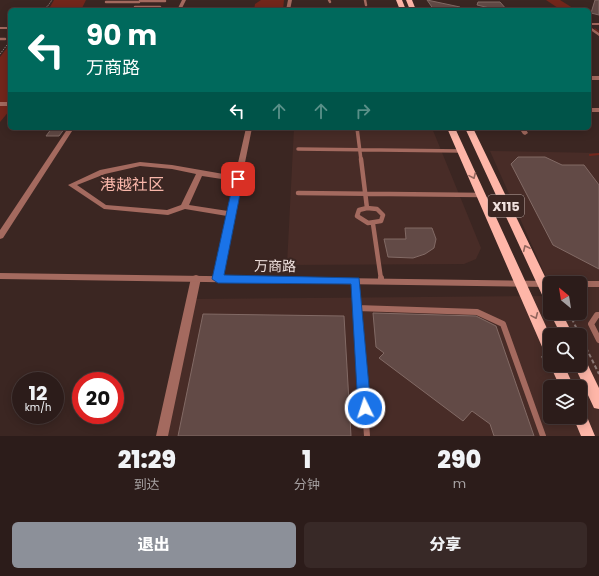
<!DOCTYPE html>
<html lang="zh">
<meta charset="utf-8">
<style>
:root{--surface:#2c1c1a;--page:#382927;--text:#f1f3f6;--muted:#a6a1a2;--line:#483a39;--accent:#8c9099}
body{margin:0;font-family:Poppins,"Noto Sans SC",sans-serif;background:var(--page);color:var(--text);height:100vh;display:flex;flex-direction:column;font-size:15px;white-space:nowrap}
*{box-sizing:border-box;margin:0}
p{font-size:13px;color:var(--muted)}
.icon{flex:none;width:22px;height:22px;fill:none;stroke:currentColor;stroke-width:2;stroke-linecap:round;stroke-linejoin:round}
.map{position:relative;height:436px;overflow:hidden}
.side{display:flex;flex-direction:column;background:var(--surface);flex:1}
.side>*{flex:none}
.top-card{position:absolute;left:8px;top:8px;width:583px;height:122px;border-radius:6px;box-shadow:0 2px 10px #0003,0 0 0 1px var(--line);background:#00695c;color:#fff;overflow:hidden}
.needle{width:26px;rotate:330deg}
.tools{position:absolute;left:543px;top:276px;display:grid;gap:8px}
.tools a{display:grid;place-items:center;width:44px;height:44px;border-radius:6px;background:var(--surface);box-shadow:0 2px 10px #0003,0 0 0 1px var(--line);font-size:20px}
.speed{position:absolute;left:12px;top:372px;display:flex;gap:8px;font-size:20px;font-weight:700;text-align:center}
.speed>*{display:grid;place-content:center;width:52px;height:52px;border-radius:50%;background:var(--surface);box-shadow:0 2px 10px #0003,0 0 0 1px var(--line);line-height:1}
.speed small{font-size:10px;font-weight:400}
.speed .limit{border:6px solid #d22;background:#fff;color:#111}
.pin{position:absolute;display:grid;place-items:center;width:34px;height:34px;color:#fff;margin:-17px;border-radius:8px;box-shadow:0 2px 6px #0006}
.me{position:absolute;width:44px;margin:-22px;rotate:356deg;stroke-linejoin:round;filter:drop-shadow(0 0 3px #0008)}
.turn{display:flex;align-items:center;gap:14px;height:84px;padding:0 12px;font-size:18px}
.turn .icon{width:52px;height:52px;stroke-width:2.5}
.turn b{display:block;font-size:28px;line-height:34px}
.lanes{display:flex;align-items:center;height:38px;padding:0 12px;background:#0003;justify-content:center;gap:20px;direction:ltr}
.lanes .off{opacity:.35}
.eta{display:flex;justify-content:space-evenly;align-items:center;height:68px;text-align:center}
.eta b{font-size:24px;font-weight:800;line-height:28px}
.action{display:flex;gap:8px;margin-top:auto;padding:8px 12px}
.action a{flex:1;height:46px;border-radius:6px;background:var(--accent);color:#fff;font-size:16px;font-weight:800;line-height:46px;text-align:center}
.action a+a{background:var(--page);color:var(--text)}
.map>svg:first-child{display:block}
.built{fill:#482c27;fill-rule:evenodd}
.water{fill:#73261b}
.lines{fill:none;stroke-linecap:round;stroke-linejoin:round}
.stream-far1{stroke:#73261b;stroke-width:1.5}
.stream{stroke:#73261b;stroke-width:2}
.building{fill:#624a46;stroke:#826a65}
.path-far1{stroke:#8d7a77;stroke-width:1;stroke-dasharray:1.5 1;stroke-linecap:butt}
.path{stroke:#8d7a77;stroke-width:2;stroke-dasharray:4 2.5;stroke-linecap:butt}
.service-far3{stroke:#a46a5f;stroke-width:2.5}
.service-far2{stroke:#a46a5f;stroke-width:3.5}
.service-far1{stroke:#a46a5f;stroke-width:4.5}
.service{stroke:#a46a5f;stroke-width:6}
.minor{fill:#a46a5f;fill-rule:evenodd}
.tertiary{fill:#a46a5f;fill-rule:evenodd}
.primary{fill:#feb6a8;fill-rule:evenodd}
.oneway{stroke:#93675e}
.route{fill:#1a73e8;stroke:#114b97}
.labels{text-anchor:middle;stroke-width:4;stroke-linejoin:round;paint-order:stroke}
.shield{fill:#3b2622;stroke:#baaaa6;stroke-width:1}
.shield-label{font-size:13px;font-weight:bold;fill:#f1e2df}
.street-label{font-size:14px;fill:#f1e2df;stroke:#3b2622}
.quarter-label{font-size:16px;fill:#f9b7aa;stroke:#3b2622}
</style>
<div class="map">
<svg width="599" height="436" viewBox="0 0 599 436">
<rect width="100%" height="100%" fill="#3b2622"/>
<path class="built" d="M294,128H432L481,248L476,259L464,264L287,265Z
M490,151L599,153V436H163L194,299L550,296V313H580V283H550V286ZM550,335H580V365H550ZM550,387H580V417H550Z"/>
<path class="water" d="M54,0H86L81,10H43L50,7Z
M261,0H284L283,10H254L255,4Z
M546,0H560L576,10H561Z
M10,44V110L0,122V57Z"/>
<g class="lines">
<path class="stream-far1" d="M595,29L599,32"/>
<path class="stream" d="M590,155L599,154"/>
</g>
<path class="building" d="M427,0L460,7V10H434Z
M595,0H599V15L591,13Z
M478,2H500L507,10H498L477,5Z
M52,128H65L59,136H46Z
M518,157H545L562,165H584L599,185V269L553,245L511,164Z
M405,228H432L436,239L434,248L425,254L413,258L388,257L384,239H406Z
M373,313L476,316L496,326L534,436H494L490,424L472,411L463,421L379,358L384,353L376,347Z
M203,314L344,316L351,436H178Z"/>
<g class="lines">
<path class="path-far1" d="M39,10L47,7L52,0
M0,54L7,45"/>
<path class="path" d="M569,313L599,374
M542,356L546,365"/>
<path class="service-far3" d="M329,0L330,2
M365,0L366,5
M140,1H165
M106,2H139
M135,7H160
M98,9L134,8
M0,39H5"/>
<path class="service-far2" d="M357,128L361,160
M298,149L462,151"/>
<path class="service-far1" d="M361,159L367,208
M298,193L481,195
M367,208L377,209L383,215L381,221L368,223L357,216L359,210Z
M373,224L381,279"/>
<path class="service" d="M381,278V281
M356,281L367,436
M357,308L477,312L503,324L543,436
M599,315H597L591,324L599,340"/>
<path class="minor" d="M182,0H186L181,10H177Z
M288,0H292L290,10H286Z
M589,26L599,33V36L589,29Z
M589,76H599V80H589Z
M0,102H10V106H0Z
M589,108H599V112H589Z
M68,128H74L3,238L0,239V230Z
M246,128H252L221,281H215L213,279L227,216L185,209L168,215L104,209L68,185L100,170L140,162L172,165L235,176ZM140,166L172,169L196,174L181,205L167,210L106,205L77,185L105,174ZM202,176L235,181L228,211L189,205Z
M519,128H525L528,133L525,135L523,134Z
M196,275L199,276L201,278L168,436H156L191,278L193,276Z"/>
<path class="tertiary" d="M589,23H599V25H589Z
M0,27H10V29H0Z
M0,273L550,281L554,283H550V287L0,279Z
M580,281H599V287H580V283H576Z"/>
<path class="primary" d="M396,0H402L406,10H400Z
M406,0H412L416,10H410Z
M447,128H455L550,335V354L545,353L543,349Z
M465,128H473L550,287V303L546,302L544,299Z
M550,313H562L573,335H561Z
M580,357L585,359L599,388V409L594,408L574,365H580Z
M550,365H564L574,387H560Z
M580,410L585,412L595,436H581L573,417H580Z"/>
</g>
<defs><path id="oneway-chevron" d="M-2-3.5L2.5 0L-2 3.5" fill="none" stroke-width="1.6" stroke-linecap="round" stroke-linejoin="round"/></defs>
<g class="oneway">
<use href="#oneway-chevron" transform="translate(473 176) rotate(66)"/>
<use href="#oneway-chevron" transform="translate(526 248) rotate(-115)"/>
<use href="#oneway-chevron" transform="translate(535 316) rotate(66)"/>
</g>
<path class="route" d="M238,176L243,179L224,275L359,278L371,408L369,412L365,413L360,412L358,408L351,284L218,283L212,279L234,179Z"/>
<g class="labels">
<rect class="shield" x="488" y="195" width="36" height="22" rx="3"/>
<g class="shield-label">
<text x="506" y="211">X115</text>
</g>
<g class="street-label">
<text transform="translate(275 266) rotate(1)" y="5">万商路</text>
</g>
<g class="quarter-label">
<text x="132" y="190">港越社区</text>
</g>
</g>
</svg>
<div class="tools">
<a><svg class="needle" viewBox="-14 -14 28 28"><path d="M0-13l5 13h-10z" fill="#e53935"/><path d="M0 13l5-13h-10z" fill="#a6a1a2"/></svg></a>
<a><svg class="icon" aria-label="search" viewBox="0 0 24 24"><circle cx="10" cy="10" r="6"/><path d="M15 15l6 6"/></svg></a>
<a><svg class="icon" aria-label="layers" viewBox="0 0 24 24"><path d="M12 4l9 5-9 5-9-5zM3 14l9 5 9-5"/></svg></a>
</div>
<div class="speed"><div>12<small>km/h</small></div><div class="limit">20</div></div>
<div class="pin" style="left:238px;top:179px;background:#d93025"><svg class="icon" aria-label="arrive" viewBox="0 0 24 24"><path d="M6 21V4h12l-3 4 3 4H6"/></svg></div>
<svg class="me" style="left:365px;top:408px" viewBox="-20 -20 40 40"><circle r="17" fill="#1a73e8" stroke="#fff" stroke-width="3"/><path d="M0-11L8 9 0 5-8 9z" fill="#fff"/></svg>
<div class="top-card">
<div class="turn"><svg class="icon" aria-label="left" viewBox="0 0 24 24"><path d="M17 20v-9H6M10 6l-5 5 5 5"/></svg><div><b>90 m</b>万商路</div></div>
<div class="lanes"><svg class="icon" aria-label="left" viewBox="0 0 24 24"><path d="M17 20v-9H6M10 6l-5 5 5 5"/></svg><svg class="icon off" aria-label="ahead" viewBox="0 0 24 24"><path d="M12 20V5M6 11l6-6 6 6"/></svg><svg class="icon off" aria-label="ahead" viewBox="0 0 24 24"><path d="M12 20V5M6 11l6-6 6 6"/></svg><svg class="icon off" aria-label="right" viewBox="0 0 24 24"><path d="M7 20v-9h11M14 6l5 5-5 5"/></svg></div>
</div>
</div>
<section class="side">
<div class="eta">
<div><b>21:29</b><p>到达</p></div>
<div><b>1</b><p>分钟</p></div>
<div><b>290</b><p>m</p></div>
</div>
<div class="action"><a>退出</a><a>分享</a></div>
</section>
